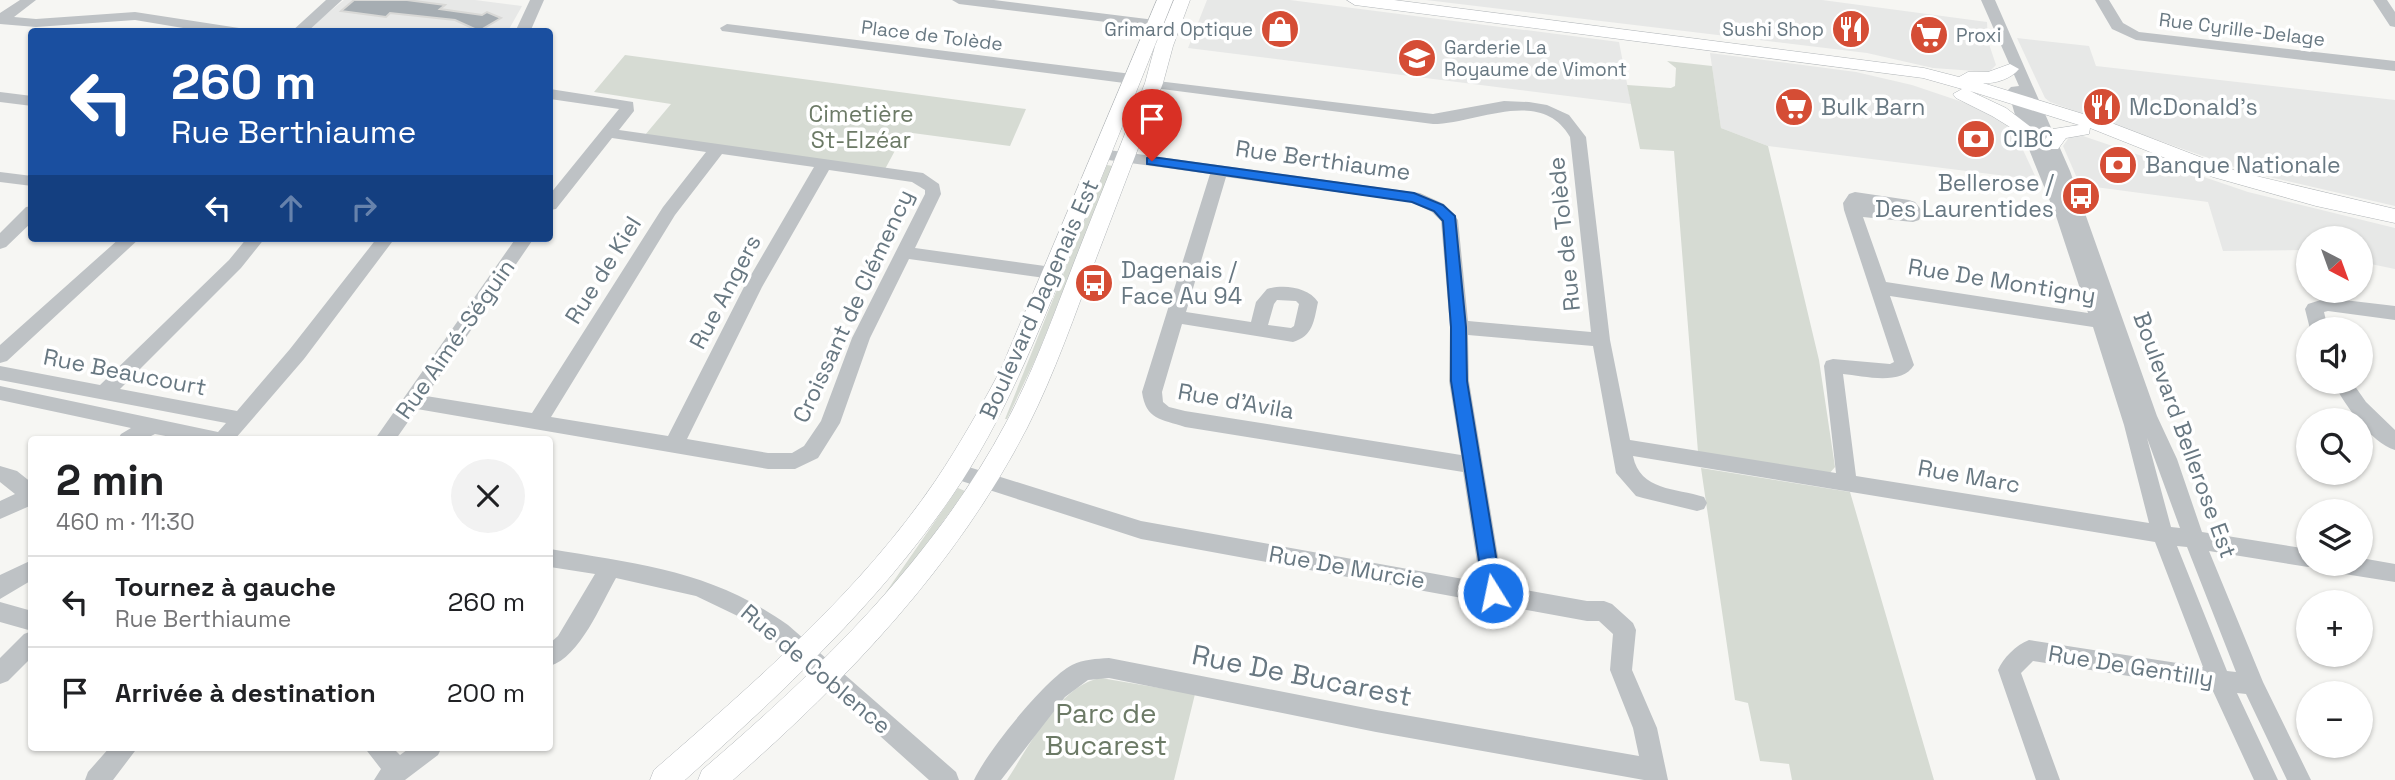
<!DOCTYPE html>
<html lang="fr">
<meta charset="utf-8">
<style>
:root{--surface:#fff;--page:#f2f2f2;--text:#202124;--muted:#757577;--line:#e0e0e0}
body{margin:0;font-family:"Space Grotesk",sans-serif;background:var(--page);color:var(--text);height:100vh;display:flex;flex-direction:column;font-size:26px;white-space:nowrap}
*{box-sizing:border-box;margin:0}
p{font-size:23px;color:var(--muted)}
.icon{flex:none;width:38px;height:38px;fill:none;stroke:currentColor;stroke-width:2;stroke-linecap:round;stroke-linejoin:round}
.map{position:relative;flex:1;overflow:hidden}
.details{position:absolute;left:28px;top:436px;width:525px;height:315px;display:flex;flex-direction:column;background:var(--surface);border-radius:7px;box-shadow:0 2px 5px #0004}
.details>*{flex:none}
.guide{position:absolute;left:28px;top:28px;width:525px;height:214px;border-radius:7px;box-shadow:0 2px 5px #0004;background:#1a4fa0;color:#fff;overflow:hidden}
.needle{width:46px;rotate:139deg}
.buttons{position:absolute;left:2296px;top:226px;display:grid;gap:14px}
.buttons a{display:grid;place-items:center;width:77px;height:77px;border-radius:50%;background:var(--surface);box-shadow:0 2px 5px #0004;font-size:35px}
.pin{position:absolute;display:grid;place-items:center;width:60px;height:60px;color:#fff;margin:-72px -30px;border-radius:50% 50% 50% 0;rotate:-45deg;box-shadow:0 0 7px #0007}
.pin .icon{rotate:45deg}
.me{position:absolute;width:77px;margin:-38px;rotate:350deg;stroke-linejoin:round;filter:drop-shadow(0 0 5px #0008)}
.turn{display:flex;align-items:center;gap:24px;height:147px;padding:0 28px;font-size:32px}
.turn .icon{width:91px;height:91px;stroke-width:2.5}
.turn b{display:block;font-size:49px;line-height:60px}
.lanes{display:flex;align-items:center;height:66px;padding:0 28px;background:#0003;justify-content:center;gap:35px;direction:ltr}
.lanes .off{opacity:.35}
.round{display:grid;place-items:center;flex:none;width:74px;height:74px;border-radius:37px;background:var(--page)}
.overview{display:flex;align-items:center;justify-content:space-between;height:119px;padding:0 28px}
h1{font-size:42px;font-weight:600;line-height:52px}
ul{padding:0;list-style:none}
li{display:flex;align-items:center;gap:21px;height:91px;padding:0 28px;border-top:2px solid var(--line)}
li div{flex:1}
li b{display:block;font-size:26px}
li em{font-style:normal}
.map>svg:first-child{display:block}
.built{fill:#e7e8e7}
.green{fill:#d6dbd3}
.building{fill:#a6adb2;stroke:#d8d8d6;stroke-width:2}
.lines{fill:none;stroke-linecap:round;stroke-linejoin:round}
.major-casing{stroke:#b2b6b9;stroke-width:1}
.minor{fill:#bec2c5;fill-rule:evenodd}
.major{fill:#fff;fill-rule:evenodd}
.route{fill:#1a73e8;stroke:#114b97;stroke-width:2}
.labels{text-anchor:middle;stroke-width:7;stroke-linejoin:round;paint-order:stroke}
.far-poi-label{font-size:19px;fill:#687882;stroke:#fff;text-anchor:end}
.far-street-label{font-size:19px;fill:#687882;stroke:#fff}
.poi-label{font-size:23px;fill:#687882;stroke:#fff;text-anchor:start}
.park-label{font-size:23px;fill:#6c7a66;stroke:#fff}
.street-label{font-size:23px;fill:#687882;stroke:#fff}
.near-street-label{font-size:28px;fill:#687882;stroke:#fff}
.near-park-label{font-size:28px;fill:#6c7a66;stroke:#fff}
</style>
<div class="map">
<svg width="2395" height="780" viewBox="0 0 2395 780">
<rect width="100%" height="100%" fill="#f6f6f3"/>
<path class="built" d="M344,0H475L522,6L508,31L304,32Z
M1207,0H1290L1619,42L1631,104L1188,48Z
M1426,0H1822L1987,22L1988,41L1996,65L1989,72L1933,68L1867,53Z
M2017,38L2089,46L2096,66L2395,100V206L2248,172L2050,102L2045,98Z
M1710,53L1856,72L1912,85L1986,110L2003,121L2016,135L2037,180L1768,146L1721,128Z
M2070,136H2083L2248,192L2395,228V269L2361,262V238H2308V250L2223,251L2208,202L2080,185L2063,146Z"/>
<path class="green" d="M625,55L1026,109L1010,146L905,132L884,171L645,135L671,104L594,92Z
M1667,61L1712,66L1721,128L1768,146L1819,360L1835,467L1829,474L1698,452L1674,151L1640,149L1627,85L1671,88L1675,86L1676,68Z
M1107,165L1113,166L1037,356L1007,419H1005Z
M1701,468L1850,492L1934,780H1792L1789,764L1760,761L1748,703L1735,700Z
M958,488L965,491L911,566L884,595Z
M1101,678L1195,694L1174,780H1007C1028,748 1060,684 1101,678Z"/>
<path class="building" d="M354,0H407L445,5L440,9L482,15L487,12L501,18L479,31L455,20L390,13L386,17L341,11Z"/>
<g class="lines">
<defs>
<path id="major" d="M1157,0H1173C1140,83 1106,166 1072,250C1037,335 1004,420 952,496C878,604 782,693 685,780H650L654,770C755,682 860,592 936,480C960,444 981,407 1001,369Z
M1174,0H1190L1173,46L1163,83C1141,141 1119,198 1097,256C1075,314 1055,373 1027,428C956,566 848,679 733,780H698L702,770C819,670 934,559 1007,421C1034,370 1054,314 1075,260C1098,201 1122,142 1145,83L1155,46Z
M1347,0H1394L1924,68L1959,77L1968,72H1988L2010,64L2019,69C2011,79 1995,84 1983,83L2109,122L2239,172L2395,209V223L2316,206L2213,177L2090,128L2089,134L2066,138L2058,149H2044L2041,145L2053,129L2079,125L1970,91L2006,108L2040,134L2031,140L1992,116L1956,98L1953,94L1962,89L1923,78L1355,5Z"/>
</defs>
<use href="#major" class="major-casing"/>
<path class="minor" d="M20,0H36L14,17L36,19L135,12L239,28L246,32H207L135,20L36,27L0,24V13Z
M326,0H342L307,32H291Z
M530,0H544L530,32H515Z
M952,0H994L1155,20L1162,24L1155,28L959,4Z
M1981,0H1995L2070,171L2157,416L2177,459L2202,532L2308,549V564H2316L2308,567L2209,551L2263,682L2311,780H2287L2246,694L2237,693L2278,780H2254L2212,689L2033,661L2021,673L2060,780H2036L1998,670C2003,658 2016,645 2029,640L2203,667L2155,542L1633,456C1640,491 1676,488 1704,497L1707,503L1704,509L1697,511L1643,498L1636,496L1616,473L1593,346L1468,335L1469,381L1503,586L1587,601H1604L1612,604L1633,623L1636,630L1632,670L1657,728L1668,780H1644L1376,732L1109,678L1088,680L1065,697L1001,780H974C986,753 1046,678 1072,665C1084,659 1096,659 1109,658L1376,710L1639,756L1633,728L1610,670L1613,634L1599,621H1587L1141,539L949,477L946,471L949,465L956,463L1141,521L1480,582L1463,472L1185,427C1161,419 1146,420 1142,392L1210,174L1101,159L1093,154L1101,149L1420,193L1444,204L1458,220L1468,321L1591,332L1570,137C1541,86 1476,124 1433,124L1154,88L1146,83L1149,80L1433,114L1504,101L1529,102L1547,105L1569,115L1586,137L1610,340L1630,440L1836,473L1824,366L1826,361L1833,359L1890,364L1894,362L1844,210L1843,203L1849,194L1855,192L1909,200L1915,202L1923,212L1919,220L1913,222L1863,217L1886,282L2088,313L2056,216L2015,115L2008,90L2011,87L2019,86ZM1226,177L1411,202L1432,212L1441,221L1450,327L1449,381L1461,455L1185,411L1169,407L1163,402L1162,392L1182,324L1293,342C1313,336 1314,321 1318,302C1308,287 1284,284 1267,289L1256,302L1251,322L1186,312ZM1890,296L2093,327L2124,425L2149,523L1856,476L1843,374C1864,376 1902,386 1914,365ZM1277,300L1296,301L1299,304L1294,326L1291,328L1268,325L1274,304ZM2147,438L2180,528L2171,527ZM2177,546L2187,547L2236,672L2227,671Z
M2095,0H2109L2123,23L2139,32L2395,61V71L2136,40L2112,29Z
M2373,0H2387L2395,12V27L2390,26Z
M727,24L1132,74L1140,79L1132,84L722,31L720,28Z
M550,89L633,102L634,111L619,130L923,173L939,184L941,194L915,248L1052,267L1061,273L1052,279L909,259L870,338L840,423L818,458L795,469H768L417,409L396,439H375L516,238H534L426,396L532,413L663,207L706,152L612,138L556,209L550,210V194L619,109L550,99ZM722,154L814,167L744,287L668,436L551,417L675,215ZM829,170L912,182L925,190V194L852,338L821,421L804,446L792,453H768L687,439L762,287Z
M0,92L32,96V106L0,102Z
M0,172L32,176V186L0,182Z
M32,206V222L6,247L0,249V233L26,207Z
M120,238H140L7,361L0,363V345Z
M247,238H265L241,268L120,389L237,411L290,349L377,238H395L304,359L235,439H181L155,434L145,439H118L121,434L131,428L0,400V386L218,432L226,423L0,380V366L100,385L229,260Z
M2327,298L2395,306V320L2328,311L2324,312L2328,329H2310L2305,309L2308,304Z
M2333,382H2352L2366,402L2395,430V450C2370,442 2345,405 2333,382Z
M0,466L17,471L32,483V505L0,519V501L15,494L0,482Z
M550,549C640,564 712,571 788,625L956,772L959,780H929L772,639L746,620L696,596L616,578C601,604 580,657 550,666V643L558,636L595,574L550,567Z
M2361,558L2395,564V582L2338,573L2330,570L2327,564H2361Z
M32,560V580L0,599V575Z
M0,602L32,611V631L0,622Z
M32,631V657L8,681L0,684V658L24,634Z
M110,747H138L113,780H85L88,772Z
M364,747H392L400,755L411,747H442L438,755L405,780H374L381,769Z"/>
<use href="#major" class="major"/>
</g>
<path class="route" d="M1152,157L1414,193L1443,205L1455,216L1466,327L1467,381L1502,593L1500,599L1493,601L1487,599L1484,593L1451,381V327L1443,221L1434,211L1412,202L1147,164V158Z"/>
<defs>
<symbol id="shop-disc" viewBox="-11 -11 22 22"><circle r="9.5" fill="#d54d35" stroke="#fff"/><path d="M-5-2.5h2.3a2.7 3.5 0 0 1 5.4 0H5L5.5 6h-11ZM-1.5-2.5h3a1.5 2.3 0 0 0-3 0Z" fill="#fff"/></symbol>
<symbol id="restaurant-disc" viewBox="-11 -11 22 22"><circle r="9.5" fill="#d54d35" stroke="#fff"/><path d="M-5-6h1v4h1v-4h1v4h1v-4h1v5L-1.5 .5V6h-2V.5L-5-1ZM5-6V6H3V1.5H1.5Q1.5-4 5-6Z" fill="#fff"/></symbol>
<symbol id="supermarket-disc" viewBox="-11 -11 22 22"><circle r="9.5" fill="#d54d35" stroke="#fff"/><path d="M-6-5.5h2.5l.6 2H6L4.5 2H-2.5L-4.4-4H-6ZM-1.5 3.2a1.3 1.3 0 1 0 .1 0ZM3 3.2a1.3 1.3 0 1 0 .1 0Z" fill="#fff"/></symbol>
<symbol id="school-disc" viewBox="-11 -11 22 22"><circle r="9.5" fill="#d54d35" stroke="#fff"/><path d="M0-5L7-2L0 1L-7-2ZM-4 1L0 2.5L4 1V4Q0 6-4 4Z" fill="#fff"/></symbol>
<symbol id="bank-disc" viewBox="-11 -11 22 22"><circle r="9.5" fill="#d54d35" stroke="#fff"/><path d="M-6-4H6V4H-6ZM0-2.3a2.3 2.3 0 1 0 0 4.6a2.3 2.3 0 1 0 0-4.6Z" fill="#fff"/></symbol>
<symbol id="bus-disc" viewBox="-11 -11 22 22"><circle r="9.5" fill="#d54d35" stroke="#fff"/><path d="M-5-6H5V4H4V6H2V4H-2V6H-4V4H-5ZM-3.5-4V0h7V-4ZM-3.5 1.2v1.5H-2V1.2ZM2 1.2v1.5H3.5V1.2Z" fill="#fff"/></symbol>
</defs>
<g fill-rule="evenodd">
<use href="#shop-disc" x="1258" y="7" width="44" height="44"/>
<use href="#restaurant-disc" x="1829" y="7" width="44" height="44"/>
<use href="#supermarket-disc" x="1907" y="13" width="44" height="44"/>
<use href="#school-disc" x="1395" y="36" width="44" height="44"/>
<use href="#supermarket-disc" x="1772" y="85" width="44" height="44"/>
<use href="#restaurant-disc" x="2080" y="85" width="44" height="44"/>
<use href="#bank-disc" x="1954" y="117" width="44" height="44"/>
<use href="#bank-disc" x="2096" y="143" width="44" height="44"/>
<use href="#bus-disc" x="2059" y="174" width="44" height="44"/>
<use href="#bus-disc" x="1072" y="261" width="44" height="44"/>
</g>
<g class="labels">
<g class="far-poi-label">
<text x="1253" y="36">Grimard Optique</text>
<text x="1824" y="36">Sushi Shop</text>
<text x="1956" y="42" text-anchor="start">Proxi</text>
<text x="1444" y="54" text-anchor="start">Garderie La<tspan x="1444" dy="22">Royaume de Vimont</tspan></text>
</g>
<g class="far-street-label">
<text transform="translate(2242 29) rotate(7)" y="7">Rue Cyrille-Delage</text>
<text transform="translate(932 35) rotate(7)" y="7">Place de Tolède</text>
</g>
<g class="poi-label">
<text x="1821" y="115">Bulk Barn</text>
<text x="2129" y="115">McDonald's</text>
<text x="2003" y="147">CIBC</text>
<text x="2145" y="173">Banque Nationale</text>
<text x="2054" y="191" text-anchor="end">Bellerose /<tspan x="2054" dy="26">Des Laurentides</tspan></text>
<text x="1121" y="278">Dagenais /<tspan x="1121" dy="26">Face Au 94</tspan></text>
</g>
<g class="park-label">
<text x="861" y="122">Cimetière<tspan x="861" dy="26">St-Elzéar</tspan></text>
</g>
<g class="street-label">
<text transform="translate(1323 160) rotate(8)" y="8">Rue Berthiaume</text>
<text transform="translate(1564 234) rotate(-96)" y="8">Rue de Tolède</text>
<text transform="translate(603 270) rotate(-58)" y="8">Rue de Kiel</text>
<text transform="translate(2002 281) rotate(9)" y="8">Rue De Montigny</text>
<text transform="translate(725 292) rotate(-62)" y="8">Rue Angers</text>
<text transform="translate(1039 299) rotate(-66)" y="8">Boulevard Dagenais Est</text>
<text transform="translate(853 306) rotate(-65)" y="8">Croissant de Clémency</text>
<text transform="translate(455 339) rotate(-55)" y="8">Rue Aimé-Séguin</text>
<text transform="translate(125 372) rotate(11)" y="8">Rue Beaucourt</text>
<text transform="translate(1236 401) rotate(10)" y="8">Rue d'Avila</text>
<text transform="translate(2185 435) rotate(70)" y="8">Boulevard Bellerose Est</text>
<text transform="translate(1969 476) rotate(10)" y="8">Rue Marc</text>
<text transform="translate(1347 567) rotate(10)" y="8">Rue De Murcie</text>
<text transform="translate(2131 666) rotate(9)" y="8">Rue De Gentilly</text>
<text transform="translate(816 669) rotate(40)" y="8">Rue de Coblence</text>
</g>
<g class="near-street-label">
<text transform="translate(1302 675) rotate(11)" y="10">Rue De Bucarest</text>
</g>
<g class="near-park-label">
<text x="1106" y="723">Parc de<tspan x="1106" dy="32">Bucarest</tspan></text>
</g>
</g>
</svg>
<div class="buttons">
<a><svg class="needle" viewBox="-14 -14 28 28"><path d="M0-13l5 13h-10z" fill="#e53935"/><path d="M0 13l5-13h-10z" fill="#757577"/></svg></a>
<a><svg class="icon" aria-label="sound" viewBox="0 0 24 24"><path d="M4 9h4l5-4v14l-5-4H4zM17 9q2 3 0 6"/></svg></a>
<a><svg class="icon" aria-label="search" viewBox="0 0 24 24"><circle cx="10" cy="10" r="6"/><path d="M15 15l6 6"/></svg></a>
<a><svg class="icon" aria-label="layers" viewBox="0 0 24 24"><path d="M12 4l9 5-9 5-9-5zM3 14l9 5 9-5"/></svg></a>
<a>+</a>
<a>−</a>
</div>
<div class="pin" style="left:1152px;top:161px;background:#d93025"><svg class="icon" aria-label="arrive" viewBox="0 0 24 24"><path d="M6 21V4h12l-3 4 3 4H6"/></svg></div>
<svg class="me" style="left:1493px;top:593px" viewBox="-20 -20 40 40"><circle r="17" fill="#1a73e8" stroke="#fff" stroke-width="3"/><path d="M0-11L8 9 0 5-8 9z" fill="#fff"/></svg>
<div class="guide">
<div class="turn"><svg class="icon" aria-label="left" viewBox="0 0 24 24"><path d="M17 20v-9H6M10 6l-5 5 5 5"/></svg><div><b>260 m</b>Rue Berthiaume</div></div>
<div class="lanes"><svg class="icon" aria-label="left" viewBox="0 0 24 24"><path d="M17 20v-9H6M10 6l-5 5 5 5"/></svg><svg class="icon off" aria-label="ahead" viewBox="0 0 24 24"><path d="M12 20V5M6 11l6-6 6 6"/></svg><svg class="icon off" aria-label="right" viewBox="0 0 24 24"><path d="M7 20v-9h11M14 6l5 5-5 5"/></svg></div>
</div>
<section class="details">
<div class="overview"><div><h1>2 min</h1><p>460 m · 11:30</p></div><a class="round"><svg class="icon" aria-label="close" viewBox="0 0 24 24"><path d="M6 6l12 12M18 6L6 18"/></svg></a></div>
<ul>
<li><svg class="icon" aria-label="left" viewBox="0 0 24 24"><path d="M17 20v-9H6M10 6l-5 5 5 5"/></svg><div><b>Tournez à gauche</b><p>Rue Berthiaume</p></div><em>260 m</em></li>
<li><svg class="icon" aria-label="arrive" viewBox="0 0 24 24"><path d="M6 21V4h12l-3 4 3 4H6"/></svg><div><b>Arrivée à destination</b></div><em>200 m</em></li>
</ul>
</section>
</div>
